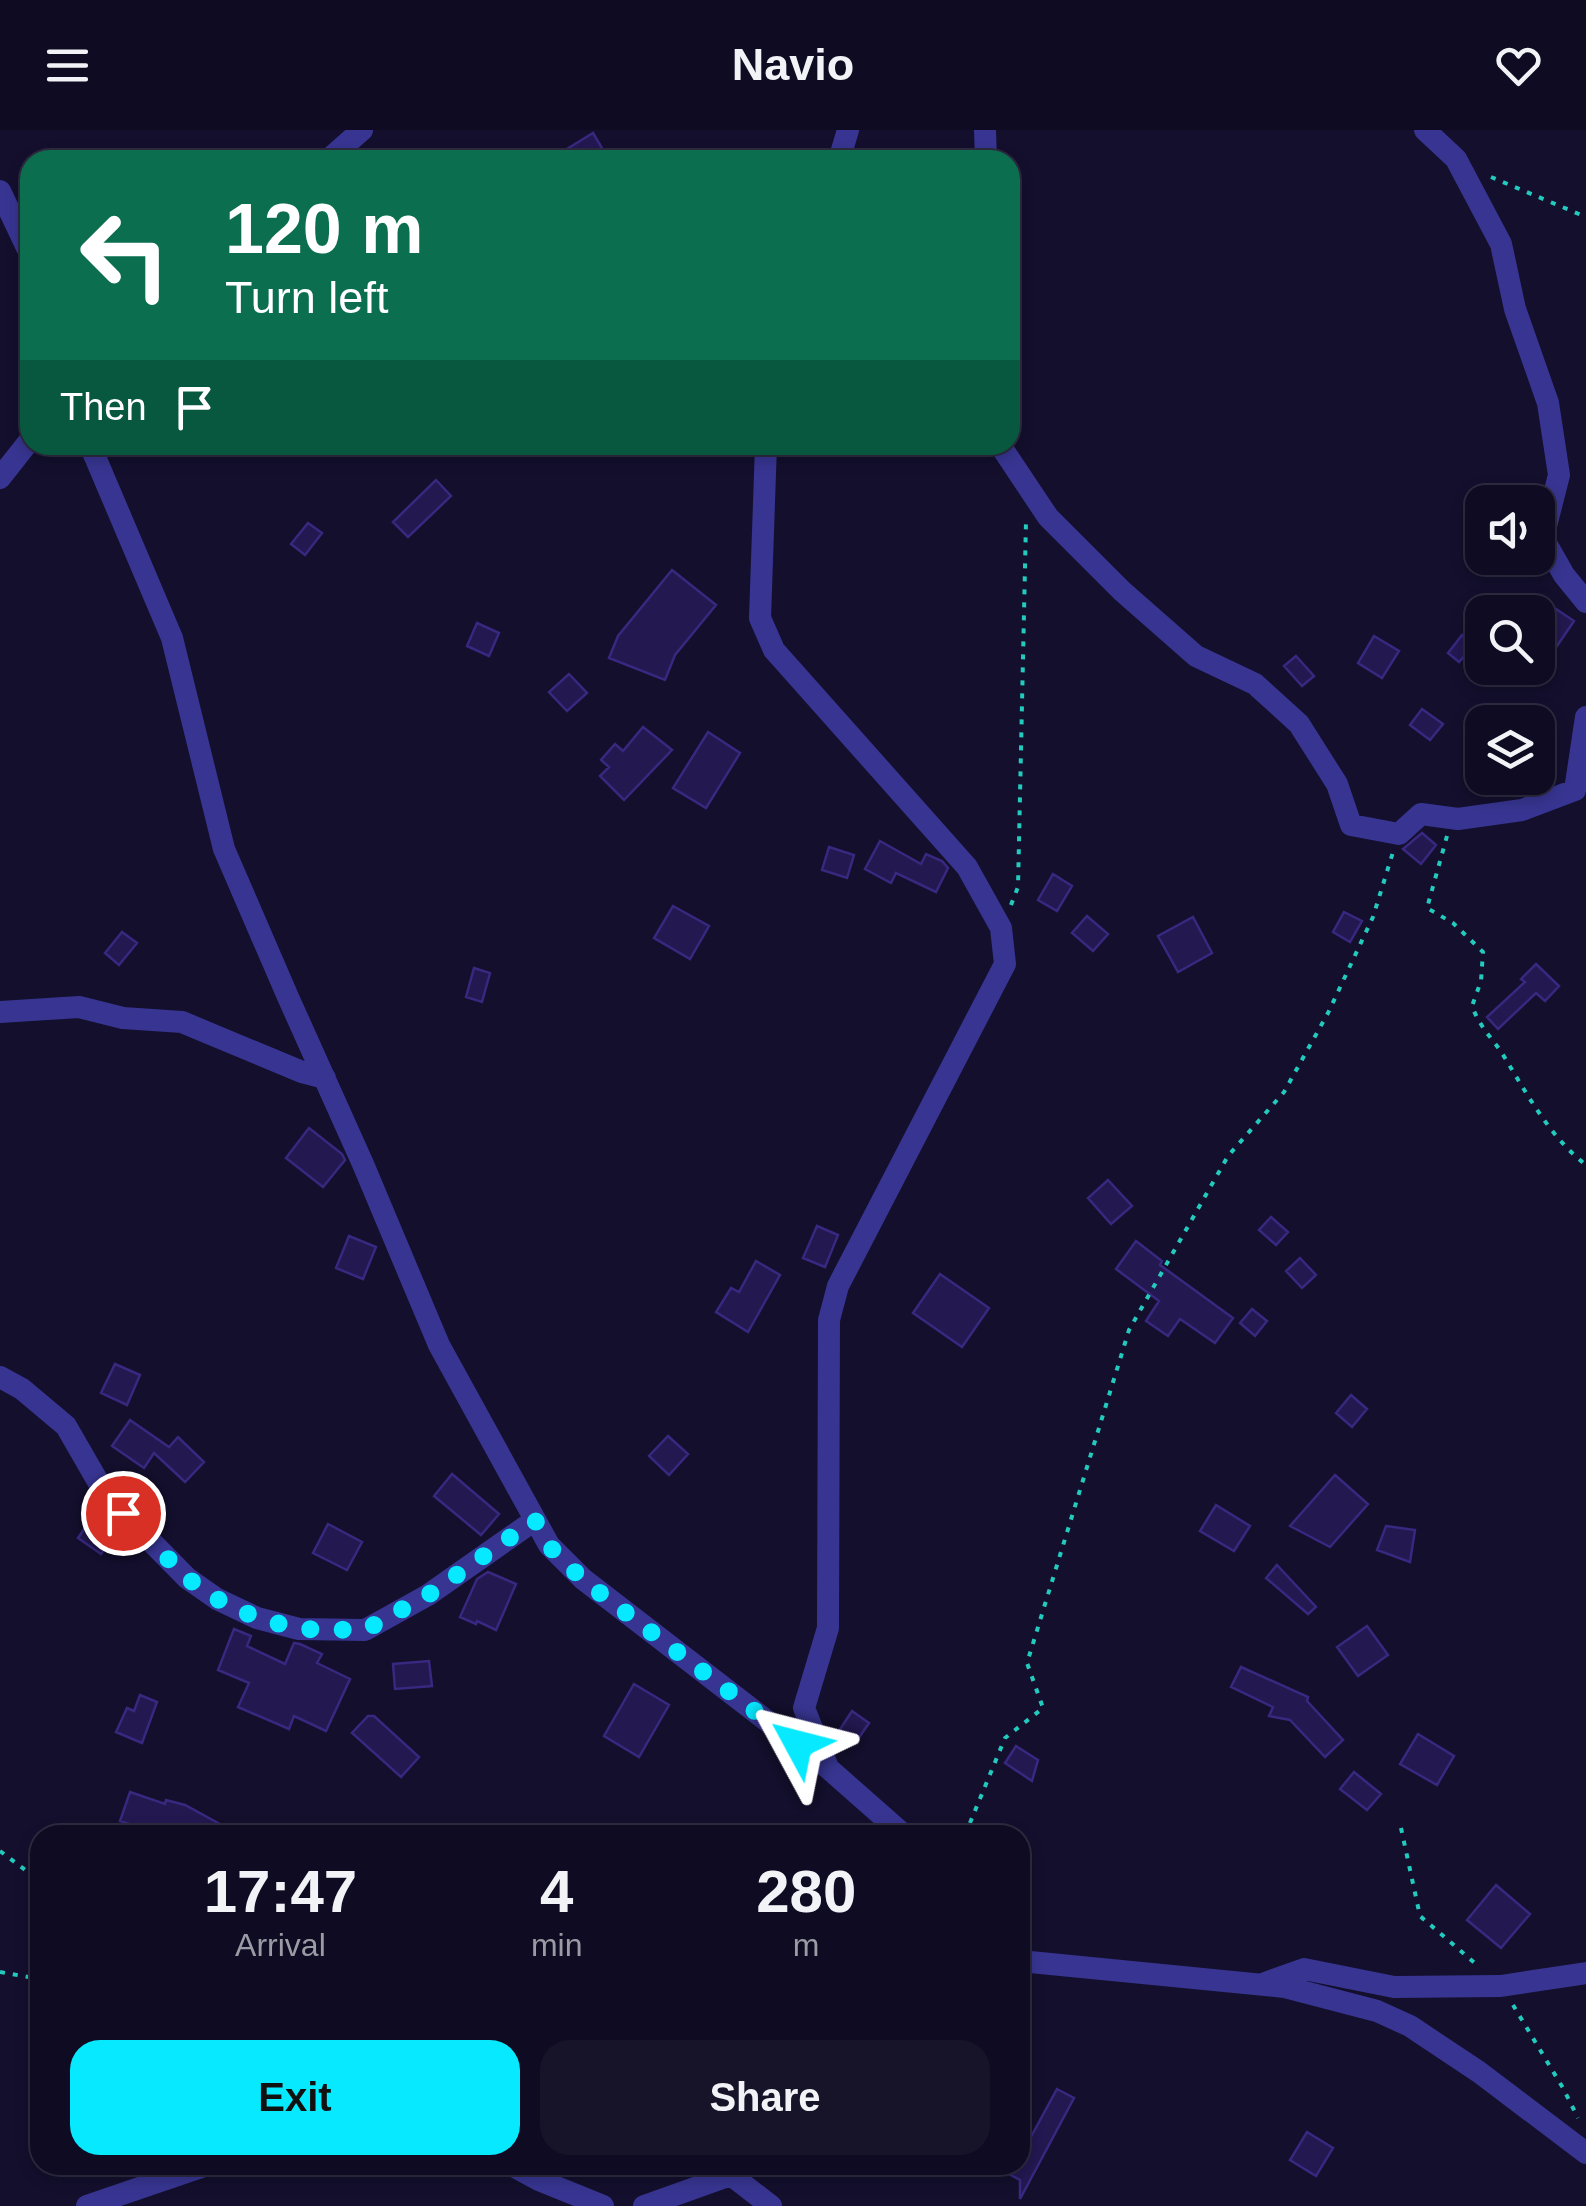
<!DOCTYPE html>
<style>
:root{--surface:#0e0b22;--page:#17142a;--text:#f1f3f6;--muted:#9b9ba5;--line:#2e2b40;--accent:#07e9ff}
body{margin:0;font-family:Arial,sans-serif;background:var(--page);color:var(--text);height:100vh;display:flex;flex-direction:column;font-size:38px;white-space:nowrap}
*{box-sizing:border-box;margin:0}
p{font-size:32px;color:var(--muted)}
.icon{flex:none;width:55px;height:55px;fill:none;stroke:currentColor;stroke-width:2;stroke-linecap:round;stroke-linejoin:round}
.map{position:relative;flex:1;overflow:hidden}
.details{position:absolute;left:30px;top:1695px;width:1000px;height:350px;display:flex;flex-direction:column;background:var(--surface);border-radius:30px;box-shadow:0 5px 15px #0003,0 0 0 2px var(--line)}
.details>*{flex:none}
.top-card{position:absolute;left:20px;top:20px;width:1000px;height:305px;border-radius:30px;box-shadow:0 5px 15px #0003,0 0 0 2px var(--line);background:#0b6e4f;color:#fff;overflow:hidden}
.fabs{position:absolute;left:1465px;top:355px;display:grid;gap:20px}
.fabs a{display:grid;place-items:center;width:90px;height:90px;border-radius:20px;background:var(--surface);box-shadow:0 5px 15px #0003,0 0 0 2px var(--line);font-size:50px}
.pin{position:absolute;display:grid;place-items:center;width:85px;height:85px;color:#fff;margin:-42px;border:5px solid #fff;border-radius:50%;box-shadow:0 2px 10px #0007}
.me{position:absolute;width:110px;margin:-55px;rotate:308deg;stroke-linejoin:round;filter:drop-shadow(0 0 8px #0008)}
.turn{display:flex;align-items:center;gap:35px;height:210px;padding:0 40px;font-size:45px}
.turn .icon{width:130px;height:130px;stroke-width:2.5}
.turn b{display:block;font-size:70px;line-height:85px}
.then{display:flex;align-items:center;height:95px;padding:0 40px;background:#0003;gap:20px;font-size:38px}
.eta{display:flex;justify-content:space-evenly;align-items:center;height:170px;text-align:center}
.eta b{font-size:60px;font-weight:700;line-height:70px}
.button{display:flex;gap:20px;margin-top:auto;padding:20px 40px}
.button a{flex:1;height:115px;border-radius:30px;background:var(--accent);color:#111;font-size:40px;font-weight:700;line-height:115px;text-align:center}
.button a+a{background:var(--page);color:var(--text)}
header{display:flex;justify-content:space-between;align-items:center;height:130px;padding:0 40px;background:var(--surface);font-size:45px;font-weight:700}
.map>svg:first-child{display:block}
.building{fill:#231850;stroke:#38287f;stroke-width:2.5}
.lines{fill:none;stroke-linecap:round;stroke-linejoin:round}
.path{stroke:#23cbbf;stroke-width:4;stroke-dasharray:5 8;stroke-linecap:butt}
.minor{stroke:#373591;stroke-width:22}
.route{stroke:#07e9ff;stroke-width:18;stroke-dasharray:0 32.4}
</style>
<header><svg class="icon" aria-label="menu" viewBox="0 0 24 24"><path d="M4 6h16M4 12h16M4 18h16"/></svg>Navio<svg class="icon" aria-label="heart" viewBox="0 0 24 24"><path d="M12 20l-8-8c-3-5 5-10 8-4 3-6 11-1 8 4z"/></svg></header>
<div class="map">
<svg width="1586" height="2076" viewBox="0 0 1586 2076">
<rect width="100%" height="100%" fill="#130f2d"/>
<path class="building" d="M593,3L609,30H549Z
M436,350L451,366L408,407L393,392Z
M308,393L322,403L305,425L291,414Z
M672,440L716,475L675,525L665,550L609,528L618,506Z
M1556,479L1574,491L1557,516L1539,503Z
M477,493L499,503L489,526L467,516Z
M1462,505L1474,515L1459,532L1448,523Z
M1374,506L1399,521L1382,548L1358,533Z
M1296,526L1314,546L1302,556L1284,536Z
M569,544L587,563L567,581L549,562Z
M1422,579L1443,594L1430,610L1410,595Z
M643,597L672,620L624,670L600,646L609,637L601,630L615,614L623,621Z
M708,602L740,623L706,678L673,658Z
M1422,703L1436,715L1421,734L1403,719Z
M880,711L921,734L926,724L942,731L948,738L936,762L896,743L891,753L865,739Z
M829,717L854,725L847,748L822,740Z
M1053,744L1072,756L1057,781L1038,770Z
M673,776L709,796L690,829L654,808Z
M1344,782L1362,791L1350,812L1333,802Z
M1087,786L1108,804L1093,821L1072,803Z
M1193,787L1212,823L1178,842L1158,806Z
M122,802L137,813L119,835L105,823Z
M1536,834L1559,856L1545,871L1536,863L1498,899L1487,887L1525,852L1521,849Z
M474,838L490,843L482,872L466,867Z
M309,998L342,1024L345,1030L323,1057L286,1028Z
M1108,1050L1132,1076L1111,1094L1088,1068Z
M1271,1087L1288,1102L1276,1115L1259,1100Z
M817,1096L838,1105L825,1137L803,1128Z
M349,1106L376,1117L363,1149L336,1138Z
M1136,1111L1162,1131L1160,1135L1233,1188L1215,1213L1180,1189L1168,1206L1146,1191L1159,1171L1116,1139Z
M1300,1128L1316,1145L1302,1158L1286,1141Z
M756,1131L780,1145L748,1202L716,1182L731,1158L739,1162Z
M940,1144L989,1178L962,1217L913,1183Z
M1252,1179L1267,1191L1255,1206L1240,1193Z
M115,1234L140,1245L127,1275L101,1263Z
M1351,1265L1367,1279L1352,1297L1336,1283Z
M130,1290L169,1317L178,1307L204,1332L185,1352L154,1323L144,1338L112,1316Z
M668,1306L688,1324L669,1345L649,1326Z
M452,1344L499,1384L481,1405L434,1366Z
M1335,1345L1368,1374L1330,1417L1290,1396Z
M1216,1375L1250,1396L1234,1421L1200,1401Z
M98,1379L118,1399L101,1424L78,1408Z
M328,1394L362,1412L347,1440L313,1423Z
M1386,1396L1415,1400L1410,1432L1377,1420Z
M1277,1435L1316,1477L1308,1484L1266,1448Z
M488,1442L516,1454L496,1500L477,1491L476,1494L460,1487L477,1449Z
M1367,1496L1388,1525L1358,1546L1337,1517Z
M234,1499L251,1506L247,1516L285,1534L294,1513L300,1514L322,1524L317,1533L350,1549L326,1601L294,1586L289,1599L238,1577L249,1553L218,1540Z
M429,1531L432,1556L395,1559L393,1534Z
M1241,1537L1308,1567L1307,1571L1343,1610L1325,1627L1290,1590L1269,1586L1273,1577L1231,1557Z
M634,1554L669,1575L639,1627L604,1606Z
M140,1565L157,1572L142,1613L116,1602L127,1578L134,1581Z
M852,1581L869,1593L856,1612L839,1601Z
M368,1586H374L419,1627L401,1647L352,1603Z
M1418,1604L1454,1626L1437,1655L1400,1634Z
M1016,1616L1038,1630L1032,1651L1005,1633Z
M1354,1642L1381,1664L1367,1680L1340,1659Z
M130,1662L165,1674L166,1670L185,1675L240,1705H162L120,1691Z
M1496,1755L1530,1784L1501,1818L1467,1790Z
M1057,1959L1074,1968L1020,2069V2050L992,2035H1020V2027Z
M1307,2002L1333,2018L1316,2046L1290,2030Z"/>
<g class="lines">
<path class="path" d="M1491,47L1586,87
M1447,706L1427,778L1453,793L1483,822L1481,851L1472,876C1481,900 1493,908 1505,928C1528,966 1551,1008 1586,1035
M1011,775L1018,757L1026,391
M1401,1698L1420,1786L1477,1835
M965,1705L1005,1608L1043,1578L1027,1533L1129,1200L1228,1026L1284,962L1328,883L1373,787L1393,722
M0,1721L40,1751
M0,1842L40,1849
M1513,1875L1563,1958L1578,1988"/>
<path class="minor" d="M985,0L986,30
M1425,0L1456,29L1501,114L1515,179L1548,273L1559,345L1543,408L1564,445L1586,472
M328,30L362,0
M839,30L848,0
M0,61L30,124
M90,315L172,508L224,719L288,867L363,1034L439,1215L549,1415L583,1449L828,1638L904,1705
M766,315L760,488L774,520L967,737L1001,798L1005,834L838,1156L829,1190L828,1498L804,1578L827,1635
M1000,315L1048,387L1122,461L1196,526L1255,554L1299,594L1337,654L1351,695L1399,704L1421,684L1458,689L1522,680L1575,660L1586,587
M0,348L30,310
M0,882L79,877L123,888L182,892L302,942L325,948
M0,1247L22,1259L66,1296L100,1355L123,1383L187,1448L217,1469L257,1488L299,1499L365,1500L428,1465L535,1390
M1020,1831L1285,1857L1377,1881L1410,1896L1479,1942L1586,2023
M1265,1853L1304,1839L1394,1857L1501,1856L1586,1843
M511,2035L539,2050L603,2076
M731,2045L771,2076
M87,2076L207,2035
M644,2076L731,2045L740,2035"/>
</g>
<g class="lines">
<path class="route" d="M123,1383L187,1448L217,1469L257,1488L300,1499L365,1500L428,1465L535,1390L549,1416L583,1450L798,1614"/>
</g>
</svg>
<div class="fabs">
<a><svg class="icon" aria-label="sound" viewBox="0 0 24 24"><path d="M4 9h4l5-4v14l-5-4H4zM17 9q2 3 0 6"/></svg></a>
<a><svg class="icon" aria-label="search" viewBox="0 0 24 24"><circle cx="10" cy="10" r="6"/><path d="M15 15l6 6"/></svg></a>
<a><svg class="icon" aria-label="layers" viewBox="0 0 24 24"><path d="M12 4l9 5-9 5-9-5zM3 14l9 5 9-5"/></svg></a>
</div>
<div class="pin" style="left:123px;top:1383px;background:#d93025"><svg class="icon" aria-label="arrive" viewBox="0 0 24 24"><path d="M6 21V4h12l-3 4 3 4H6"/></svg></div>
<svg class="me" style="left:798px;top:1614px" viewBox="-20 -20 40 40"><path d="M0-17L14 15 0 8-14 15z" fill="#07e9ff" stroke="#fff" stroke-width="4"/></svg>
<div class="top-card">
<div class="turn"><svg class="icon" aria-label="left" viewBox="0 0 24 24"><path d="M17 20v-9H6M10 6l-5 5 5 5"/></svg><div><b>120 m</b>Turn left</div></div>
<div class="then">Then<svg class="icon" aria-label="arrive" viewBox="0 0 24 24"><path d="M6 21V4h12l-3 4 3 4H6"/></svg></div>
</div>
<section class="details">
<div class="eta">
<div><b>17:47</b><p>Arrival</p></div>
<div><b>4</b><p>min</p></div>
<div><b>280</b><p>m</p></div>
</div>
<div class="button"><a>Exit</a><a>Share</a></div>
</section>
</div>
